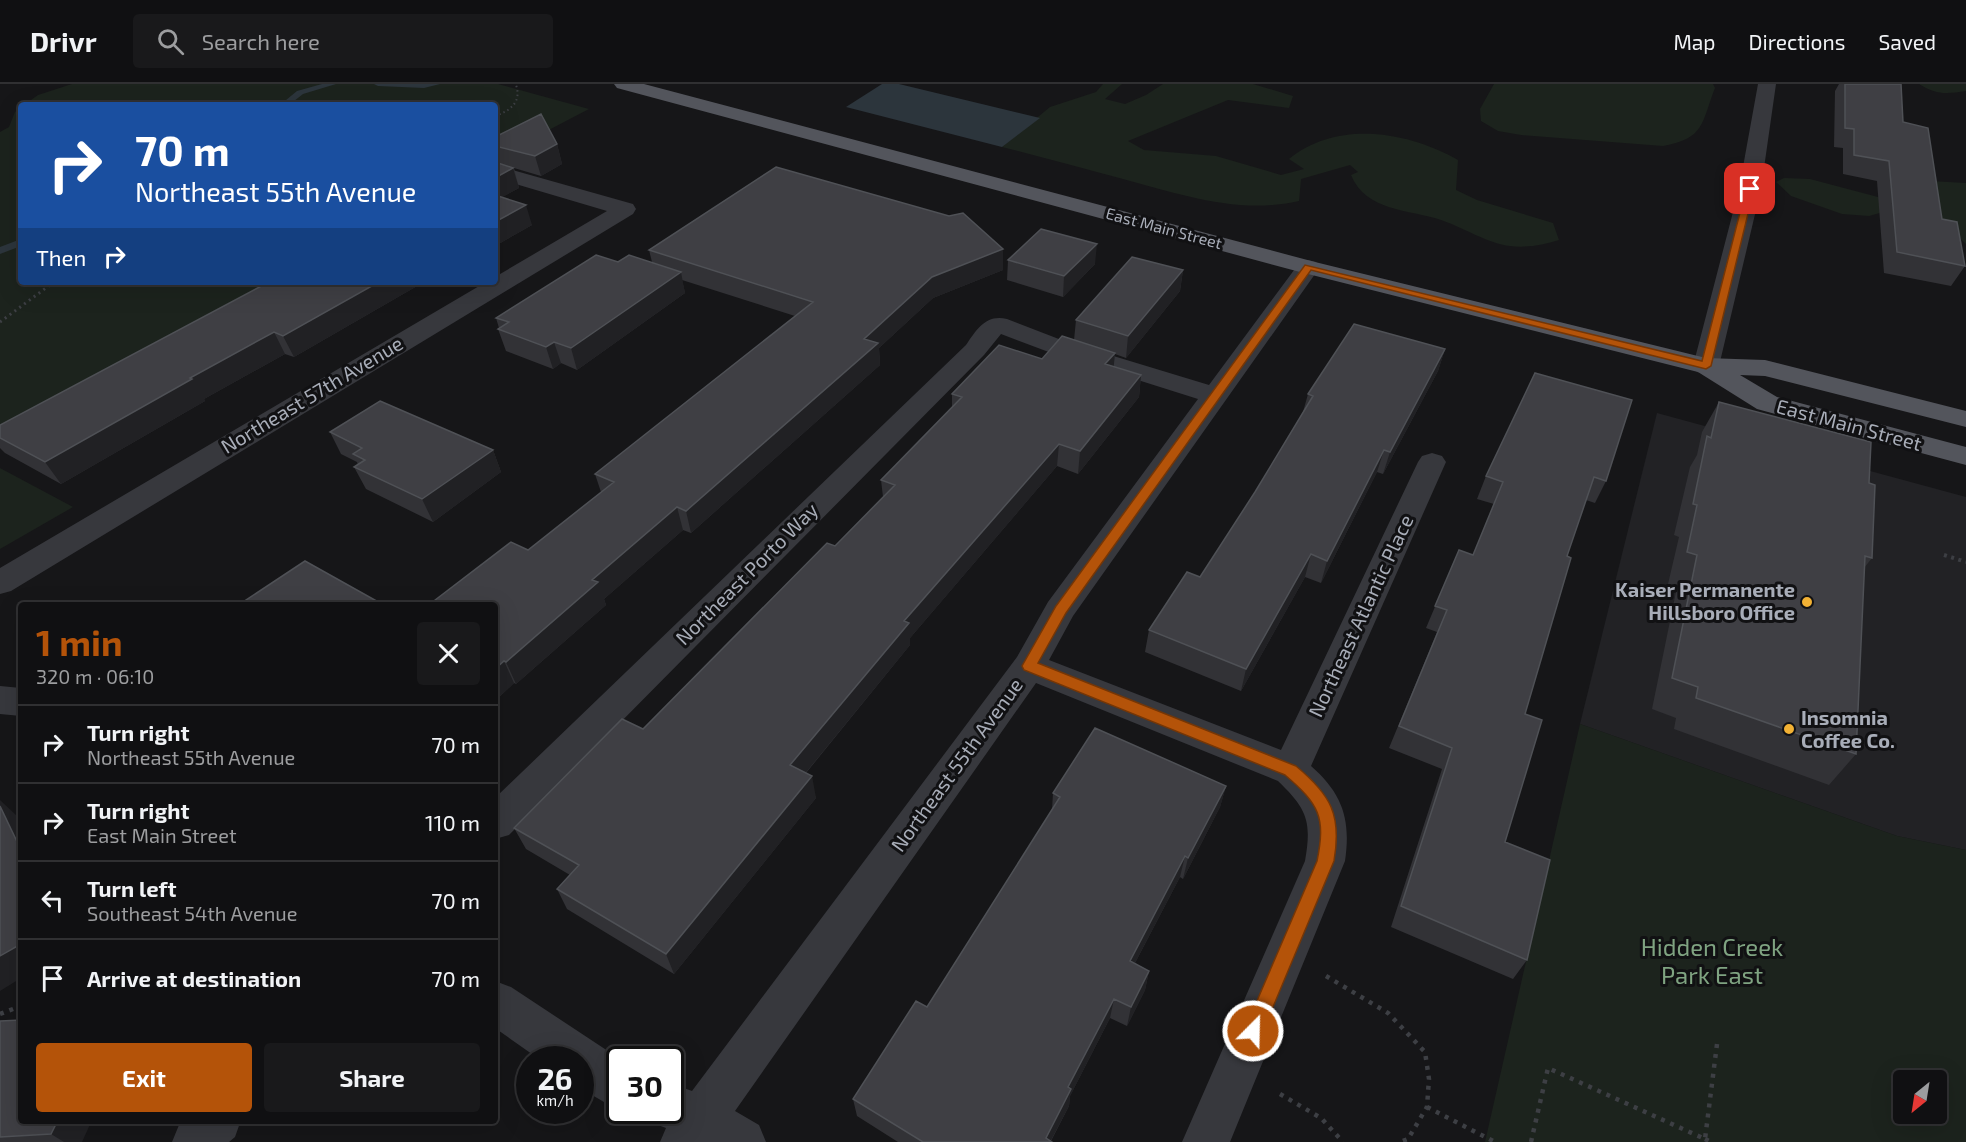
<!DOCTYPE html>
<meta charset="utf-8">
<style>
:root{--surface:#101012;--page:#19191b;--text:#f1f3f6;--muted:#9c9d9f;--line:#303032;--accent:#b45309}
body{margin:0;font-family:"Exo 2",sans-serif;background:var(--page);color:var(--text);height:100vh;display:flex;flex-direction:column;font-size:22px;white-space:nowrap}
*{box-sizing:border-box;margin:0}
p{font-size:20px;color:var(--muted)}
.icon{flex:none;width:33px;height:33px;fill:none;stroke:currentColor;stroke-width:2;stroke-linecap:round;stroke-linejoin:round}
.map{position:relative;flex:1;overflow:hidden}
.side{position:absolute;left:18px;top:518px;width:480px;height:522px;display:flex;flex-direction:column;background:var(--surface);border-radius:6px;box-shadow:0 6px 24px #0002,0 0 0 2px var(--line)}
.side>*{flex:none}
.hud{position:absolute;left:18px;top:18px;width:480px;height:183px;border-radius:6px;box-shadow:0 6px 24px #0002,0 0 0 2px var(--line);background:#1a4fa0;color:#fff;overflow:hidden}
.needle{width:39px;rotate:210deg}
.buttons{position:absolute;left:1893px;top:986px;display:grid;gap:12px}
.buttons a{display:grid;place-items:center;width:54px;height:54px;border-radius:6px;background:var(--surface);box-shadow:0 6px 24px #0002,0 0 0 2px var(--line);font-size:30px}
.speed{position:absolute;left:516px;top:962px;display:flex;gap:12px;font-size:30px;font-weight:700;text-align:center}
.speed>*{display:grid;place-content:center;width:78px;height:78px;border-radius:50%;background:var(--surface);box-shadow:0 6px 24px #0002,0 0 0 2px var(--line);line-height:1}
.speed small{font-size:15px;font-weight:400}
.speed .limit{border:3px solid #111;border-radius:9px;background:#fff;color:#111}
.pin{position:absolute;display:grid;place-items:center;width:51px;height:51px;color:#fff;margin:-26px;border-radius:12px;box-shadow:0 3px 9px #0006}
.me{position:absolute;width:66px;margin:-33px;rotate:23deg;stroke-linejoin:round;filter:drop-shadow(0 0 4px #0008)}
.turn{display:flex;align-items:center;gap:21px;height:126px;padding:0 18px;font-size:27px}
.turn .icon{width:78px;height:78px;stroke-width:2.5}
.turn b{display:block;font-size:42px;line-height:51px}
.then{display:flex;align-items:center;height:57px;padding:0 18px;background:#0003;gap:12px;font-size:22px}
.round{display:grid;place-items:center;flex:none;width:63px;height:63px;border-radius:6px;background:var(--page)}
.summary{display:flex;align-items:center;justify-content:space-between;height:102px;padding:0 18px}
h1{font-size:36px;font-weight:700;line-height:45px;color:var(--accent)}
.action{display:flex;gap:12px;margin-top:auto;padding:12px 18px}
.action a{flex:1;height:69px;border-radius:6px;background:var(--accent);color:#fff;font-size:24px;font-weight:700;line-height:69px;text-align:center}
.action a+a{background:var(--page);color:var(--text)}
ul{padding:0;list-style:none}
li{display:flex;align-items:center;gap:18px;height:78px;padding:0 18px;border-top:2px solid var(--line)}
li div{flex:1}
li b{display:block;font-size:22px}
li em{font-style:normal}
header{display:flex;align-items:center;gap:36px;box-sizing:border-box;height:84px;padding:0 30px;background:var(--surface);border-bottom:2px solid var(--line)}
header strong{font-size:28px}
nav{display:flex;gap:33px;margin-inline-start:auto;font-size:21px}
.search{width:420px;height:54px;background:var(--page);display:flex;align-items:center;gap:15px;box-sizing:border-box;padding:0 21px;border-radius:6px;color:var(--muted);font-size:22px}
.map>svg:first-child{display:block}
.built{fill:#222225}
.green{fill:#1c231d;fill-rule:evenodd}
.water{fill:#2c353c}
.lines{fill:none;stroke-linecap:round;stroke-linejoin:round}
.stream{fill:#2c353c;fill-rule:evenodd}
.path-far3{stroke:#3d3f44;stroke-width:2;stroke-dasharray:1.5 3;stroke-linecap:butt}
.path-far2{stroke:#3d3f44;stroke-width:3;stroke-dasharray:2 4;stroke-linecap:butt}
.path-far1{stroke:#3d3f44;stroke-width:4;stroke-dasharray:3 4.5;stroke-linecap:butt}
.path{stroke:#3d3f44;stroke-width:4.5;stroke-dasharray:4 6;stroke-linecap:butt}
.minor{fill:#37383d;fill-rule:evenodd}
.major{fill:#53555c;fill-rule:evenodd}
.wall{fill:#323236}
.shaded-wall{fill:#212124}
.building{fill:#3f3f44;stroke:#4f5156;stroke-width:1.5}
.route{fill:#b45309;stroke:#753606;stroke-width:1.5}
.poi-dot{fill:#f2b134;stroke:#111113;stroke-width:2}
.labels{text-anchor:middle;stroke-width:6;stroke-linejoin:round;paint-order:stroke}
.far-street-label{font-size:16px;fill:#a8adb8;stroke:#111113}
.street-label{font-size:20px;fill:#a8adb8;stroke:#111113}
.poi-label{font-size:20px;font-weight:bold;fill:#a8adb8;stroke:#111113;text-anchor:end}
.near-park-label{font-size:24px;fill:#7fa381;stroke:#111113}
</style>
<header>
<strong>Drivr</strong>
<div class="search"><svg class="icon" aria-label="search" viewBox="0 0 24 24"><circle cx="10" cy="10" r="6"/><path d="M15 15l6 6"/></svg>Search here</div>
<nav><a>Map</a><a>Directions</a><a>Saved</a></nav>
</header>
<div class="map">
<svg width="1966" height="1058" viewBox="0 0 1966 1058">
<rect width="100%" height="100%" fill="#161618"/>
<path class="built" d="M1657,329L1966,413V766L1897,752L1580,640Z"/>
<path class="green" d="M72,0H498L589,25L497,73L495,72V21H24L38,11Z
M1103,0H1122L1105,15L1125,20L1146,11L1163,0H1253L1293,12L1289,24L1228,16L1128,57L1144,66L1216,72L1281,91L1304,85L1289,75C1337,36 1407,47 1458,76L1456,106L1477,116L1553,139L1559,156C1543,161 1528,164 1510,162C1489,160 1462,143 1441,136C1409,125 1366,128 1351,91L1358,88L1350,81L1301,95L1299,117C1239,131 1179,110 1123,95C1082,84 1042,73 1002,63L1050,23L1096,8Z
M1494,0H1713L1715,4C1701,40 1705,54 1663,62L1521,51L1498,47L1481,37L1480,25Z
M1919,0H1966V7C1947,10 1936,11 1919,0Z
M21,23V198H282L0,351V48L9,43L15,28Z
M1784,94L1810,95L1893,117L1930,97L1966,99V160L1944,139L1890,126L1869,132L1842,130L1791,112L1776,98Z
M0,384L73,423L0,465Z
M1580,640L1897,752L1966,766V1058H1485ZM1904,996H1936V1029H1904Z"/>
<path class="water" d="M882,0H899L1040,34L1002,63L846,23Z"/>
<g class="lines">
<path class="stream" d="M322,0H336L303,10L289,21H280L297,7Z
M374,0H440L424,4L378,2Z
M21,155V162L0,170V163Z"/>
<path class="path-far3" d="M495,32C510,27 522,18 516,1"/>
<path class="path-far2" d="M0,238L54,198"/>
<path class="path-far1" d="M1944,471L1966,478"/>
<path class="path" d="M1326,892L1388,929L1425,968L1429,995L1427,1023L1408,1055L1400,1058
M0,930L21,922
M1280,1010L1321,1034L1343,1058
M1427,1023L1495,1058
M1705,1055L1711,1058
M1531,1058L1548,984L1705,1055L1717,960"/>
<path class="minor" d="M1758,0H1776L1761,105L1719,282L1715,288L1706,290L1697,288L1693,282L1739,105Z
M495,81L633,120L636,125L633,130L11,507L0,510V484L486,198H495V193L607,127L495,94Z
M1308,176L1316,178L1320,183L1073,532L1049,576L1281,666L1418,378L1422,372L1432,369L1442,372L1446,378L1311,682C1343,710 1351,736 1345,777L1230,1058H1182L1305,777C1312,737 1307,725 1278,697L1036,599L735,1027L759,1041L766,1058H660L666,1044L653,1039L648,1026H670V999L692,1007L1017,573L1048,518L1198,315L1046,267L1001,250L984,271L509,751L495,755V714L966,261C977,245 986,230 1007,235L1064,257L1209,301L1300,178Z
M0,602L21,604V632L0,630Z
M495,897L511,903L620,975V1025L604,1018L580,1004V975H539L495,944Z
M184,1036H241L235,1053L229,1058H172L179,1041Z"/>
<path class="major" d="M614,0H644L1315,178L1706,274L1765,276L1966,327V343L1765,292L1740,291L1777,313L1966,363V381L1757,325L1698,288L1300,188L617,4Z"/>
</g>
<path class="wall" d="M1839,0H1901L1903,38L1942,135L1965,182L1951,202L1884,189L1877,97L1843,90V64L1834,63L1835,7Z
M495,53L557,60L562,80L541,92L514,84L519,104L502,113L532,141L495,162Z
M649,166L1003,186L933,214L879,264L880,281L691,449L683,446L604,515L606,521L516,600L514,599L495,617L528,466L601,408L595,390L795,232L682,196L685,209L577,286L561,279L553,285L506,267L498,245L499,244L496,234L618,178H652Z
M1008,176L1095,180L1063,213L1007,196Z
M1183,186L1180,207L1126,274L1115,270L1113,283L1141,291L1139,313L1078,390L1057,382L910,554V561L806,689L816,714L674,890L567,825L557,805L570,791L526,765L514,744L643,645L835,462L883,413L881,396L952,324V310L1042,275L1074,256L1076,236Z
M269,198H424L294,273L285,270L204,315L205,317L61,400L5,369L0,364V341Z
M1445,265L1438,287L1383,390L1377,388L1321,499L1305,493L1241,607L1145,568L1149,546L1200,493L1255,408L1303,328L1308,310Z
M1535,289L1606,397L1595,419L1586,416L1567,472L1525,630L1505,758L1527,876L1513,895L1391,843L1442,685L1389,664L1437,548L1426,544L1459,466L1473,471L1494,420L1477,415L1486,392Z
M1719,318L1869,399L1872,474L1864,484L1856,670L1829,701L1674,645L1676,634L1652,625L1677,503L1668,500L1679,453L1674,451L1690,383L1697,371L1702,348Z
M330,348L493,366L501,388L433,438L366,405L354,383L358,381L357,378L341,370Z
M1226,702L1220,723L1183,795L1180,793L1135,879L1149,887L1145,906L1127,942L1110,934L1070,1012L1069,1022L1051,1057L1052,1058H898L857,1032L853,1015L927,923L1052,726L1053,709Z
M0,937L82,1058H0Z"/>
<path class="shaded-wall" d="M557,60L562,80L541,92L535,72Z
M513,84L519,104L495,117V94Z
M526,121L532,141L495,162V138Z
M1097,160L1095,180L1063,213L1064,192Z
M1003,165V186L933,214L879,264L880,281L691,449L686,427L864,255L932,193Z
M1183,186L1180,207L1126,274L1128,252Z
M681,188L685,209L577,286L571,264Z
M379,198H424L294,273L283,252Z
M274,248L285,270L204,315L205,317L61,400L45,378L190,294Z
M554,258L561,279L553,285L546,263Z
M1445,265L1438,287L1383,390L1390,368Z
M1115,269L1113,290L1105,280Z
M1141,291L1139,313L1078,390L1080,367Z
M1059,360L1057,382L910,554V561L794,703L790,681L904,537Z
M493,366L501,388L433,438L422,415Z
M1384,366L1377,388L1321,499L1327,477Z
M677,423L683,446L604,515L606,521L516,600L506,578L592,496Z
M1311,470L1305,493L1241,607L1246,585Z
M504,577L514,599L495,617V585Z
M812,692L816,714L674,890L666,870Z
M1226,702L1220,723L1183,795L1188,774Z
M0,716L17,732L21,740V766L0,722Z
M1185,772L1180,793L1126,896L1130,877Z
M21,860V894L0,907V872Z
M1149,887L1145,906L1127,942L1131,923Z
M1114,915L1110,934L1070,1012L1069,1022L1050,1058L1046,1054L1068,1003Z
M58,1036H92L82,1058H64L51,1050Z"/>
<path class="building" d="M1845,0H1901L1903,38L1928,44L1942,135L1957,138L1965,182L1897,168L1889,77L1854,71V45L1845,44Z
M541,30L557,60L535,72L495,62V53Z
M495,78L513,84L495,94Z
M776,83L949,132L963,129L1003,165L932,193L864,255L878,259L686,427L677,423L592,496L598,498L506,578L504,577L495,585V520H430L511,458L528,466L614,398L595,390L813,218L649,166Z
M495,111L526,121L495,138Z
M1041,145L1097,160L1064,192L1008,176Z
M596,171L618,178L629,171L681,188L571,264L554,258L546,263L498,245L509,238L496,234Z
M1132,173L1183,186L1128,252L1076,236Z
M269,198H379L283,252L274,248L190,294L192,295L45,378L0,354V341Z
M1354,240L1445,265L1390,368L1384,366L1327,477L1311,470L1246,585L1149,546L1187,488L1200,493L1255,408L1313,312L1308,310Z
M1062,252L1115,269L1105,280L1141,291L1080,367L1059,360L904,537L909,539L790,681L812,692L666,870L557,805L579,781L514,744L622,635L643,645L827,459L835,462L895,401L881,396L962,313L952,310L999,261L1042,275Z
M1535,289L1632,316L1606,397L1594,393L1567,472L1571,474L1525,630L1542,636L1505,758L1550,776L1527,876L1401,822L1452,664L1399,642L1447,526L1435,522L1459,466L1473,471L1503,398L1486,392Z
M380,317L493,366L422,415L354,383L365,376L353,370L362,364L330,348Z
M1719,318L1871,358L1869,399L1875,401L1872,474L1865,472L1856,670L1696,614L1698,603L1672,594L1697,471L1687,468L1697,421L1693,420L1707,352L1711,354Z
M305,477L382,520H240Z
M1095,644L1226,702L1188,774L1185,772L1130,877L1149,887L1131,923L1114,915L1068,1003L1071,1005L1046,1054L1052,1058H923L853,1015L916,917L927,923L1060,713L1053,709Z
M0,722L21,766V860L0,872Z
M21,936V1036H58L51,1050L0,1053V937Z"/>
<path class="route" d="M1750,102L1754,105L1711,282L1706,285L1311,186L1066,529L1038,579L1296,682C1331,711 1342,731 1334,777L1260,954L1253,956L1247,954L1244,947L1317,777C1326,733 1319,720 1285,691L1024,586L1022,582L1056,522L1305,181L1702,277L1746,105Z"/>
<g class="poi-dot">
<circle cx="1807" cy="518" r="6"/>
<circle cx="1789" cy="645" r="6"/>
</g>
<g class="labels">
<g class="far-street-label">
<text transform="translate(1164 144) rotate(15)" y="6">East Main Street</text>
</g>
<g class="street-label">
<text transform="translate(312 311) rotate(-31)" y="7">Northeast 57th Avenue</text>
<text transform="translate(1849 341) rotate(15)" y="7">East Main Street</text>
<text transform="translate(747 490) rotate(-45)" y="7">Northeast Porto Way</text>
<text transform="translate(1361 532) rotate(-65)" y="7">Northeast Atlantic Place</text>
<text transform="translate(957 681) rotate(-54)" y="7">Northeast 55th Avenue</text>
</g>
<g class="poi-label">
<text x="1795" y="513">Kaiser Permanente<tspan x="1795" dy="23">Hillsboro Office</tspan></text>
<text x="1801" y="641" text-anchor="start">Insomnia<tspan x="1801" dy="23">Coffee Co.</tspan></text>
</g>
<g class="near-park-label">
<text x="1712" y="872">Hidden Creek<tspan x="1712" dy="28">Park East</tspan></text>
</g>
</g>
</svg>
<div class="buttons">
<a><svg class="needle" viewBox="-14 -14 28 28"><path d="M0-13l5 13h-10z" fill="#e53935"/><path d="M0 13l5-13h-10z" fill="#9c9d9f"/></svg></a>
</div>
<div class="speed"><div>26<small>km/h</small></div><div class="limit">30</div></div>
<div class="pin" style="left:1750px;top:105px;background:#d93025"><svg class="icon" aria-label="arrive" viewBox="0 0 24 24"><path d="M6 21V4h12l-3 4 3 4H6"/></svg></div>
<svg class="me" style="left:1253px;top:947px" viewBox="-20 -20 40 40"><circle r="17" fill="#b45309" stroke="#fff" stroke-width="3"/><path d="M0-11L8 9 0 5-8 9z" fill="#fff"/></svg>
<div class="hud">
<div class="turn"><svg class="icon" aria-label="right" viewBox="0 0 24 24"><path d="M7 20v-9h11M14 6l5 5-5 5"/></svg><div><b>70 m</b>Northeast 55th Avenue</div></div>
<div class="then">Then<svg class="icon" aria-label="right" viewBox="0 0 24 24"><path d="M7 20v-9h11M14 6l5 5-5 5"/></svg></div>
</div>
<section class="side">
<div class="summary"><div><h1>1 min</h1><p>320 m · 06:10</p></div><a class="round"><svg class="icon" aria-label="close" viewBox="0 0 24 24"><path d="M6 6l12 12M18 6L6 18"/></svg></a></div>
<ul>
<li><svg class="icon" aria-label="right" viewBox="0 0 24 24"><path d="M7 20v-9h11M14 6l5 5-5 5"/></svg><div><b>Turn right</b><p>Northeast 55th Avenue</p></div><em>70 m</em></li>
<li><svg class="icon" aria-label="right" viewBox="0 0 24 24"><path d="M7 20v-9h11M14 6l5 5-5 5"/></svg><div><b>Turn right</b><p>East Main Street</p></div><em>110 m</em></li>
<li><svg class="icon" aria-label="left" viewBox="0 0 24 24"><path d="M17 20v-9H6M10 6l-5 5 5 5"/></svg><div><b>Turn left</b><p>Southeast 54th Avenue</p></div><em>70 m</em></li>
<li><svg class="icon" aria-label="arrive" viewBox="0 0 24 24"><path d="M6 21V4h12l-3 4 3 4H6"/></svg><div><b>Arrive at destination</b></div><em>70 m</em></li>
</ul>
<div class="action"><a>Exit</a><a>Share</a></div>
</section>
</div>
